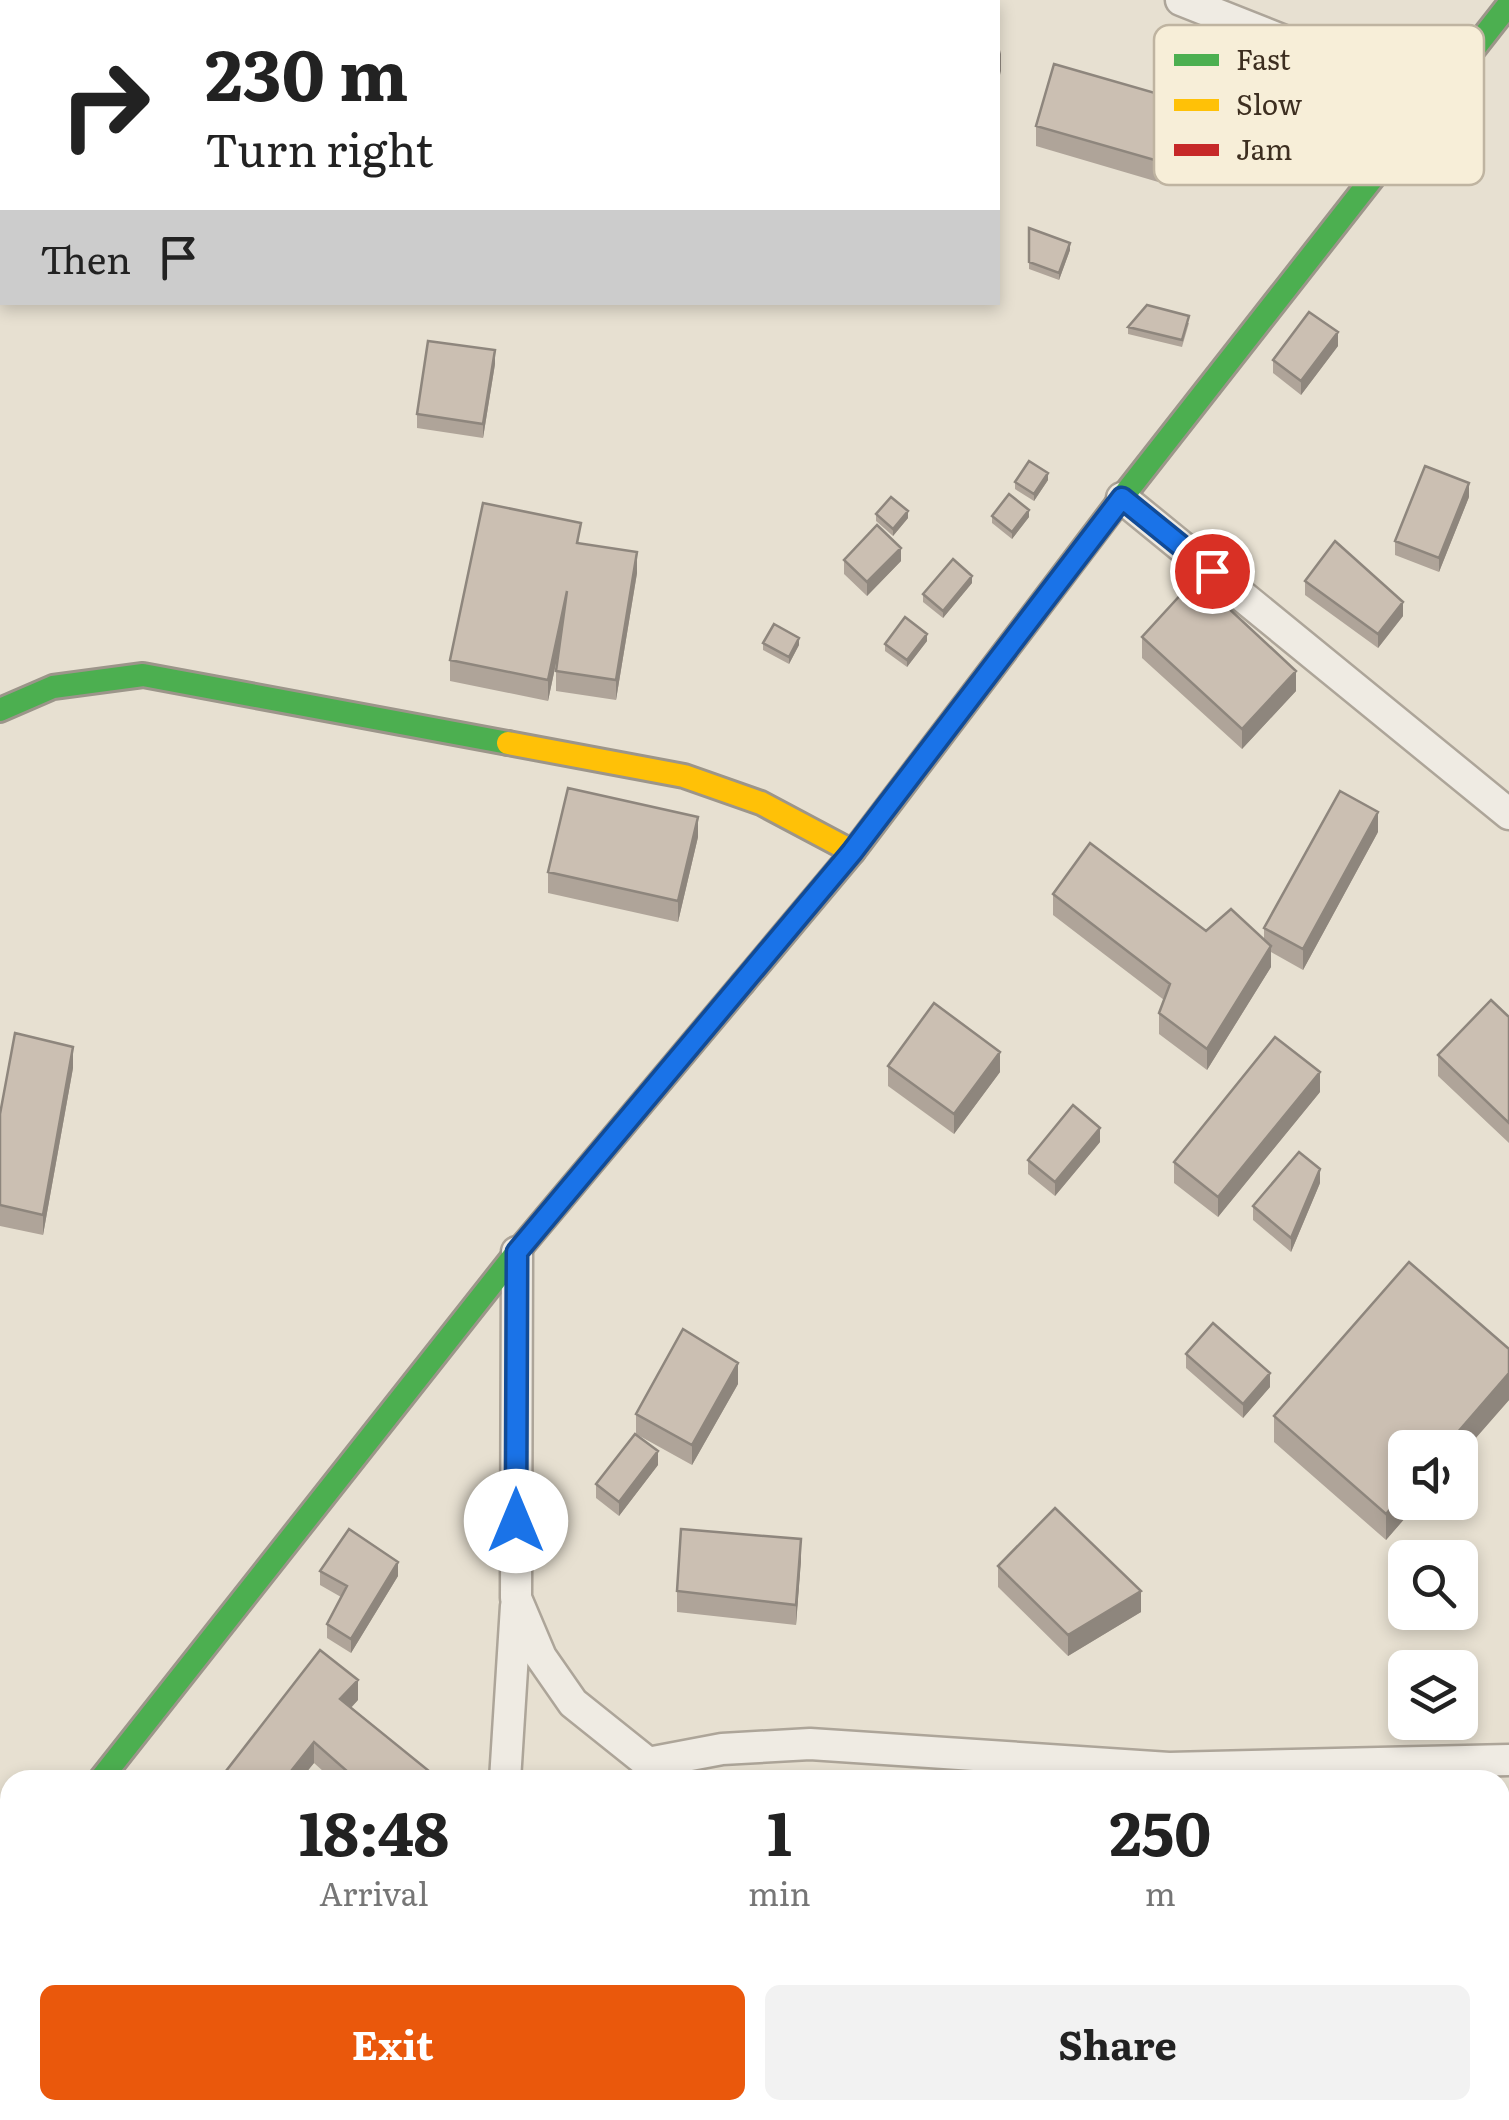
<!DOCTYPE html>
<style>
:root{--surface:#fff;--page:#f2f2f2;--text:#222;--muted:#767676;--accent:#ea580c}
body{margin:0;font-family:Literata,serif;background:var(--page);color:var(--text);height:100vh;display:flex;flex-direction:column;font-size:38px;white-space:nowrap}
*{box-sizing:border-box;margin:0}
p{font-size:32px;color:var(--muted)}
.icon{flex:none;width:55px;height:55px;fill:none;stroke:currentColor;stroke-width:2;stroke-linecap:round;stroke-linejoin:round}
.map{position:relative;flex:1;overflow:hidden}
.details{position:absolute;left:0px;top:1770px;width:1510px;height:350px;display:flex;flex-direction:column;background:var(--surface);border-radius:30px 30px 0 0;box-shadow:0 5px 15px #0003}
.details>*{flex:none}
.top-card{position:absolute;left:0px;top:0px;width:1000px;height:305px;box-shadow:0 5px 15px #0003;background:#fff;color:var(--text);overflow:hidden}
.tools{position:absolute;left:1388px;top:1430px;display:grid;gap:20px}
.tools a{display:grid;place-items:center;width:90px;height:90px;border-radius:15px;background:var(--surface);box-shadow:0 5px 15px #0003;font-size:50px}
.pin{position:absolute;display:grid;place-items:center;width:85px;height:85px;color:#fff;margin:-42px;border:5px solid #fff;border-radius:50%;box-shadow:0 2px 10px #0007}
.me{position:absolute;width:110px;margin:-55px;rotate:0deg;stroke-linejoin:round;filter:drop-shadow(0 0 8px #0008)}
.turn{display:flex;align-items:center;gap:35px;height:210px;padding:0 40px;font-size:45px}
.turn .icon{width:130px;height:130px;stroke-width:2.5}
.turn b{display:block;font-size:70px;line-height:85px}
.then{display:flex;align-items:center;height:95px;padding:0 40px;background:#0003;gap:20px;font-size:38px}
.eta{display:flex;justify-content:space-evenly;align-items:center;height:170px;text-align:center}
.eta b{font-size:60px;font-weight:700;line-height:70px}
.button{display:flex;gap:20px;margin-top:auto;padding:20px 40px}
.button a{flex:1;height:115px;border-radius:15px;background:var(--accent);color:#fff;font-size:40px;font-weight:700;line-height:115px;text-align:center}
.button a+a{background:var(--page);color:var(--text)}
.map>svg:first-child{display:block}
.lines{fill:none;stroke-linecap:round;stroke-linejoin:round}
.street-casing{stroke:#ada599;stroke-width:35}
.fast-casing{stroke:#9c958a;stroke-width:28}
.slow-casing{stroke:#9c958a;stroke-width:28}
.jam-casing{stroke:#9c958a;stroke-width:28}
.street{stroke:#efebe3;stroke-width:30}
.fast{stroke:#4caf50;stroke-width:22}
.slow{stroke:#ffc107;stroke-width:22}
.jam{stroke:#c62828;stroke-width:22}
.wall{fill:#afa499}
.shaded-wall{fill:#8e867d}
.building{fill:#cbbfb2;stroke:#8e867d;stroke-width:2.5}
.route-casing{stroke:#114b97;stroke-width:25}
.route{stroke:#1a73e8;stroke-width:18}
.key{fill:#f7eed8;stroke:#bfb4a1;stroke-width:2.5}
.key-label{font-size:28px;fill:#3d2e20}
</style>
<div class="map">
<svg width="1509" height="2120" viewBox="0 0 1509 2120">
<rect width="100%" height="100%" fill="#e7e0d1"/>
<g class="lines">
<defs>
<path id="street" d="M1181,0L1435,101
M1122,498L1509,814
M517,1252L516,1598L541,1657L573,1703L648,1763L674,1780
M648,1763L722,1749L810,1744L1169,1768L1509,1760
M505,1780L516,1606
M0,1907L10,1895
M1110,2110L1115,2120
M484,2120V2110"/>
<path id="fast" d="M1117,504L1509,4
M0,710L53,687L143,675L508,743
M100,1780L517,1252L743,983"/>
<path id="slow" d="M508,743L684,776L761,803L853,852"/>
<path id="jam" d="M743,983L853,852L1117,504"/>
</defs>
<use href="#street" class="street-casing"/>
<use href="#fast" class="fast-casing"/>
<use href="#slow" class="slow-casing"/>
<use href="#jam" class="jam-casing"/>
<use href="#street" class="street"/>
<use href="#fast" class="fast"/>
<use href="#slow" class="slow"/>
<use href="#jam" class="jam"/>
</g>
<path class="wall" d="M1183,122L1165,184L1036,146V126Z
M1029,228L1070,250L1059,280L1029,269Z
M501,302H553V305Z
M1189,323L1182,347L1128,334V327Z
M1338,346L1301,395L1273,373V360Z
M495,364L483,438L417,428V414Z
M1048,480L1034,501L1015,489V482Z
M1469,497L1439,572L1395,555V541Z
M876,514L908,518L893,536L876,521Z
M992,516L1029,517L1012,539L992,523Z
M581,544L637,573L616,700L556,691V671L559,649L548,701L450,681V660Z
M844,560L901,561L867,596L844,574Z
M1305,581L1403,616L1378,648L1305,595Z
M972,583L943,618L923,602V594Z
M1142,637L1296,691L1242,749L1142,658Z
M927,641L907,667L885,651V644Z
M763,643L799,645L789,664L763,650Z
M1378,832L1303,970L1271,952V967L1207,1070L1159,1034V1013L1164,1000L1053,915V894L1206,931L1264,940V928Z
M698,837L678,922L548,893V872Z
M1509,1017V1143L1438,1076V1055Z
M888,1066L1000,1072L954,1134L888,1086Z
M73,1068L43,1235L0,1226V1114Z
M1320,1092L1218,1217L1174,1183V1162Z
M1100,1142L1055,1196L1028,1174V1160Z
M1320,1183L1291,1252L1253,1220V1206Z
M1509,1349V1400L1460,1456V1448L1405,1502H1419L1386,1540L1274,1442V1416Z
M1186,1354L1270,1387L1243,1418L1186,1368Z
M738,1384L692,1465L636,1434V1414Z
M658,1465L619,1516L596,1498V1484Z
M801,1560L796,1625L677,1612V1591Z
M998,1566L1141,1612L1068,1656L998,1587Z
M320,1571L398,1576L351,1653L327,1638V1624L341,1597L320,1585Z
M358,1700L351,1708L440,1780H333L314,1763L300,1780H219Z"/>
<path class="shaded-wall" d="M1001,50V71L998,83V62Z
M1183,101V122L1165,184V163Z
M1070,243V250L1059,280V273Z
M1338,332V346L1301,395V381Z
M495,350V364L483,438V424Z
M1048,473V480L1034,501V494Z
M1469,483V497L1439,572V558Z
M1029,510V517L1012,539V532Z
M908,511V518L893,536V529Z
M901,548V561L867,596V582Z
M637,552V573L616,700V680Z
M972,576V583L943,618V611Z
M567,591V611L548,701V680Z
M1403,602V616L1378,648V634Z
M927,634V641L907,667V660Z
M799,638V645L789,664V657Z
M1296,671V691L1242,749V729Z
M1378,812V832L1303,970V949Z
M698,817V837L678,922V901Z
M1271,946V967L1207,1070V1049Z
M73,1047V1068L43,1235V1215Z
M1000,1052V1072L954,1134V1114Z
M1320,1072V1092L1218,1217V1197Z
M1100,1128V1142L1055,1196V1182Z
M1320,1169V1183L1291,1252V1238Z
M738,1363V1384L692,1465V1445Z
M1270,1373V1387L1243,1418V1404Z
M1509,1373V1400L1460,1456V1448H1444Z
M658,1451V1465L619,1516V1502Z
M1405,1492V1502H1419L1386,1540V1514Z
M801,1539V1560L796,1625V1605Z
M398,1562V1576L351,1653V1639Z
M1141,1591V1612L1068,1656V1635Z
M358,1680V1700L340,1719V1699Z
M314,1742V1763L300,1780H284Z"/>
<path class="building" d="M1054,64L1183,101L1165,163L1036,126Z
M1029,228L1070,243L1059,273L1029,262Z
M1147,305L1189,316L1182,340L1128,327Z
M1309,312L1338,332L1301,381L1273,360Z
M428,341L495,350L483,424L417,414Z
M1029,461L1048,473L1034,494L1015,482Z
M1425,466L1469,483L1439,558L1395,541Z
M1009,494L1029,510L1012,532L992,516Z
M891,497L908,511L893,529L876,514Z
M483,503L581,523L577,543L637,552L616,680L556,671L567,591L548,680L450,660Z
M877,525L901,548L867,582L844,560Z
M1335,541L1403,602L1378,634L1305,581Z
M953,559L972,576L943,611L923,594Z
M1196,578L1296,671L1242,729L1142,637Z
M905,617L927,634L907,660L885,644Z
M774,624L799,638L789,657L763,643Z
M568,788L698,817L678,901L548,872Z
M1340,791L1378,812L1303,949L1264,928Z
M1090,843L1206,931L1231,909L1271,946L1207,1049L1159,1013L1170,984L1053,894Z
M1491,1000L1509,1017V1123L1438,1055Z
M934,1003L1000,1052L954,1114L888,1066Z
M15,1033L73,1047L43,1215L0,1205V1114Z
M1275,1037L1320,1072L1218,1197L1174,1162Z
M1073,1105L1100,1128L1055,1182L1028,1160Z
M1299,1152L1320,1169L1291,1238L1253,1206Z
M1409,1262L1509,1349V1373L1444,1448H1405V1492L1386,1514L1274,1416Z
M1213,1323L1270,1373L1243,1404L1186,1354Z
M683,1329L738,1363L692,1445L636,1414Z
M635,1434L658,1451L619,1502L596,1484Z
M1055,1508L1141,1591L1068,1635L998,1566Z
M349,1529L398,1562L351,1639L327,1624L347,1586L320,1571Z
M681,1529L801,1539L796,1605L677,1591Z
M320,1650L358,1680L340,1699L440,1780H357L314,1742L284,1780H219Z
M651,2110H717L736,2120H646Z"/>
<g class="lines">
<defs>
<path id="route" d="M516,1521L517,1252L852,852L1122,498L1212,571"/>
</defs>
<use href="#route" class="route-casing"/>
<use href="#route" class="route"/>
</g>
<rect x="1154" y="25" width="330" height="160" rx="15" class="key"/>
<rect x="1174" y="54" width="45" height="12" fill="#4caf50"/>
<rect x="1174" y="99" width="45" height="12" fill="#ffc107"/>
<rect x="1174" y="144" width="45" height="12" fill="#c62828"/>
<g class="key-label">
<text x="1236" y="70">Fast</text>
<text x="1236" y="115">Slow</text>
<text x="1236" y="160">Jam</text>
</g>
</svg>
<div class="tools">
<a><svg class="icon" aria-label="sound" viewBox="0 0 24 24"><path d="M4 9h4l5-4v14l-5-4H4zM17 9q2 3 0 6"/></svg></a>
<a><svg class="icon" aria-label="search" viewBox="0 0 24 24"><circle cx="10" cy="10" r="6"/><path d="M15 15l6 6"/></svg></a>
<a><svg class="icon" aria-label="layers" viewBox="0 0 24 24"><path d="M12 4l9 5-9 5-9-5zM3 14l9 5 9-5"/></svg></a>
</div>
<div class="pin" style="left:1212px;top:571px;background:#d93025"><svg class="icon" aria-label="arrive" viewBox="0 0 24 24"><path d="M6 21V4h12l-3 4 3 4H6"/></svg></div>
<svg class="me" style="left:516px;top:1521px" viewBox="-20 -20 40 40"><circle r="19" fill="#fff"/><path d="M0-13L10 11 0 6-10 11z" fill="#1a73e8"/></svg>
<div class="top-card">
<div class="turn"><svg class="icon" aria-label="right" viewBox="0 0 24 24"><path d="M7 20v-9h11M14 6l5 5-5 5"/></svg><div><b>230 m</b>Turn right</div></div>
<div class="then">Then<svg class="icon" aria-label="arrive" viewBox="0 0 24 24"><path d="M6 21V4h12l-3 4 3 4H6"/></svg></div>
</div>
<section class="details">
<div class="eta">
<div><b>18:48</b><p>Arrival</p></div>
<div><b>1</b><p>min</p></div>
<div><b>250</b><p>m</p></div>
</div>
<div class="button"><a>Exit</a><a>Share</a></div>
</section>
</div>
